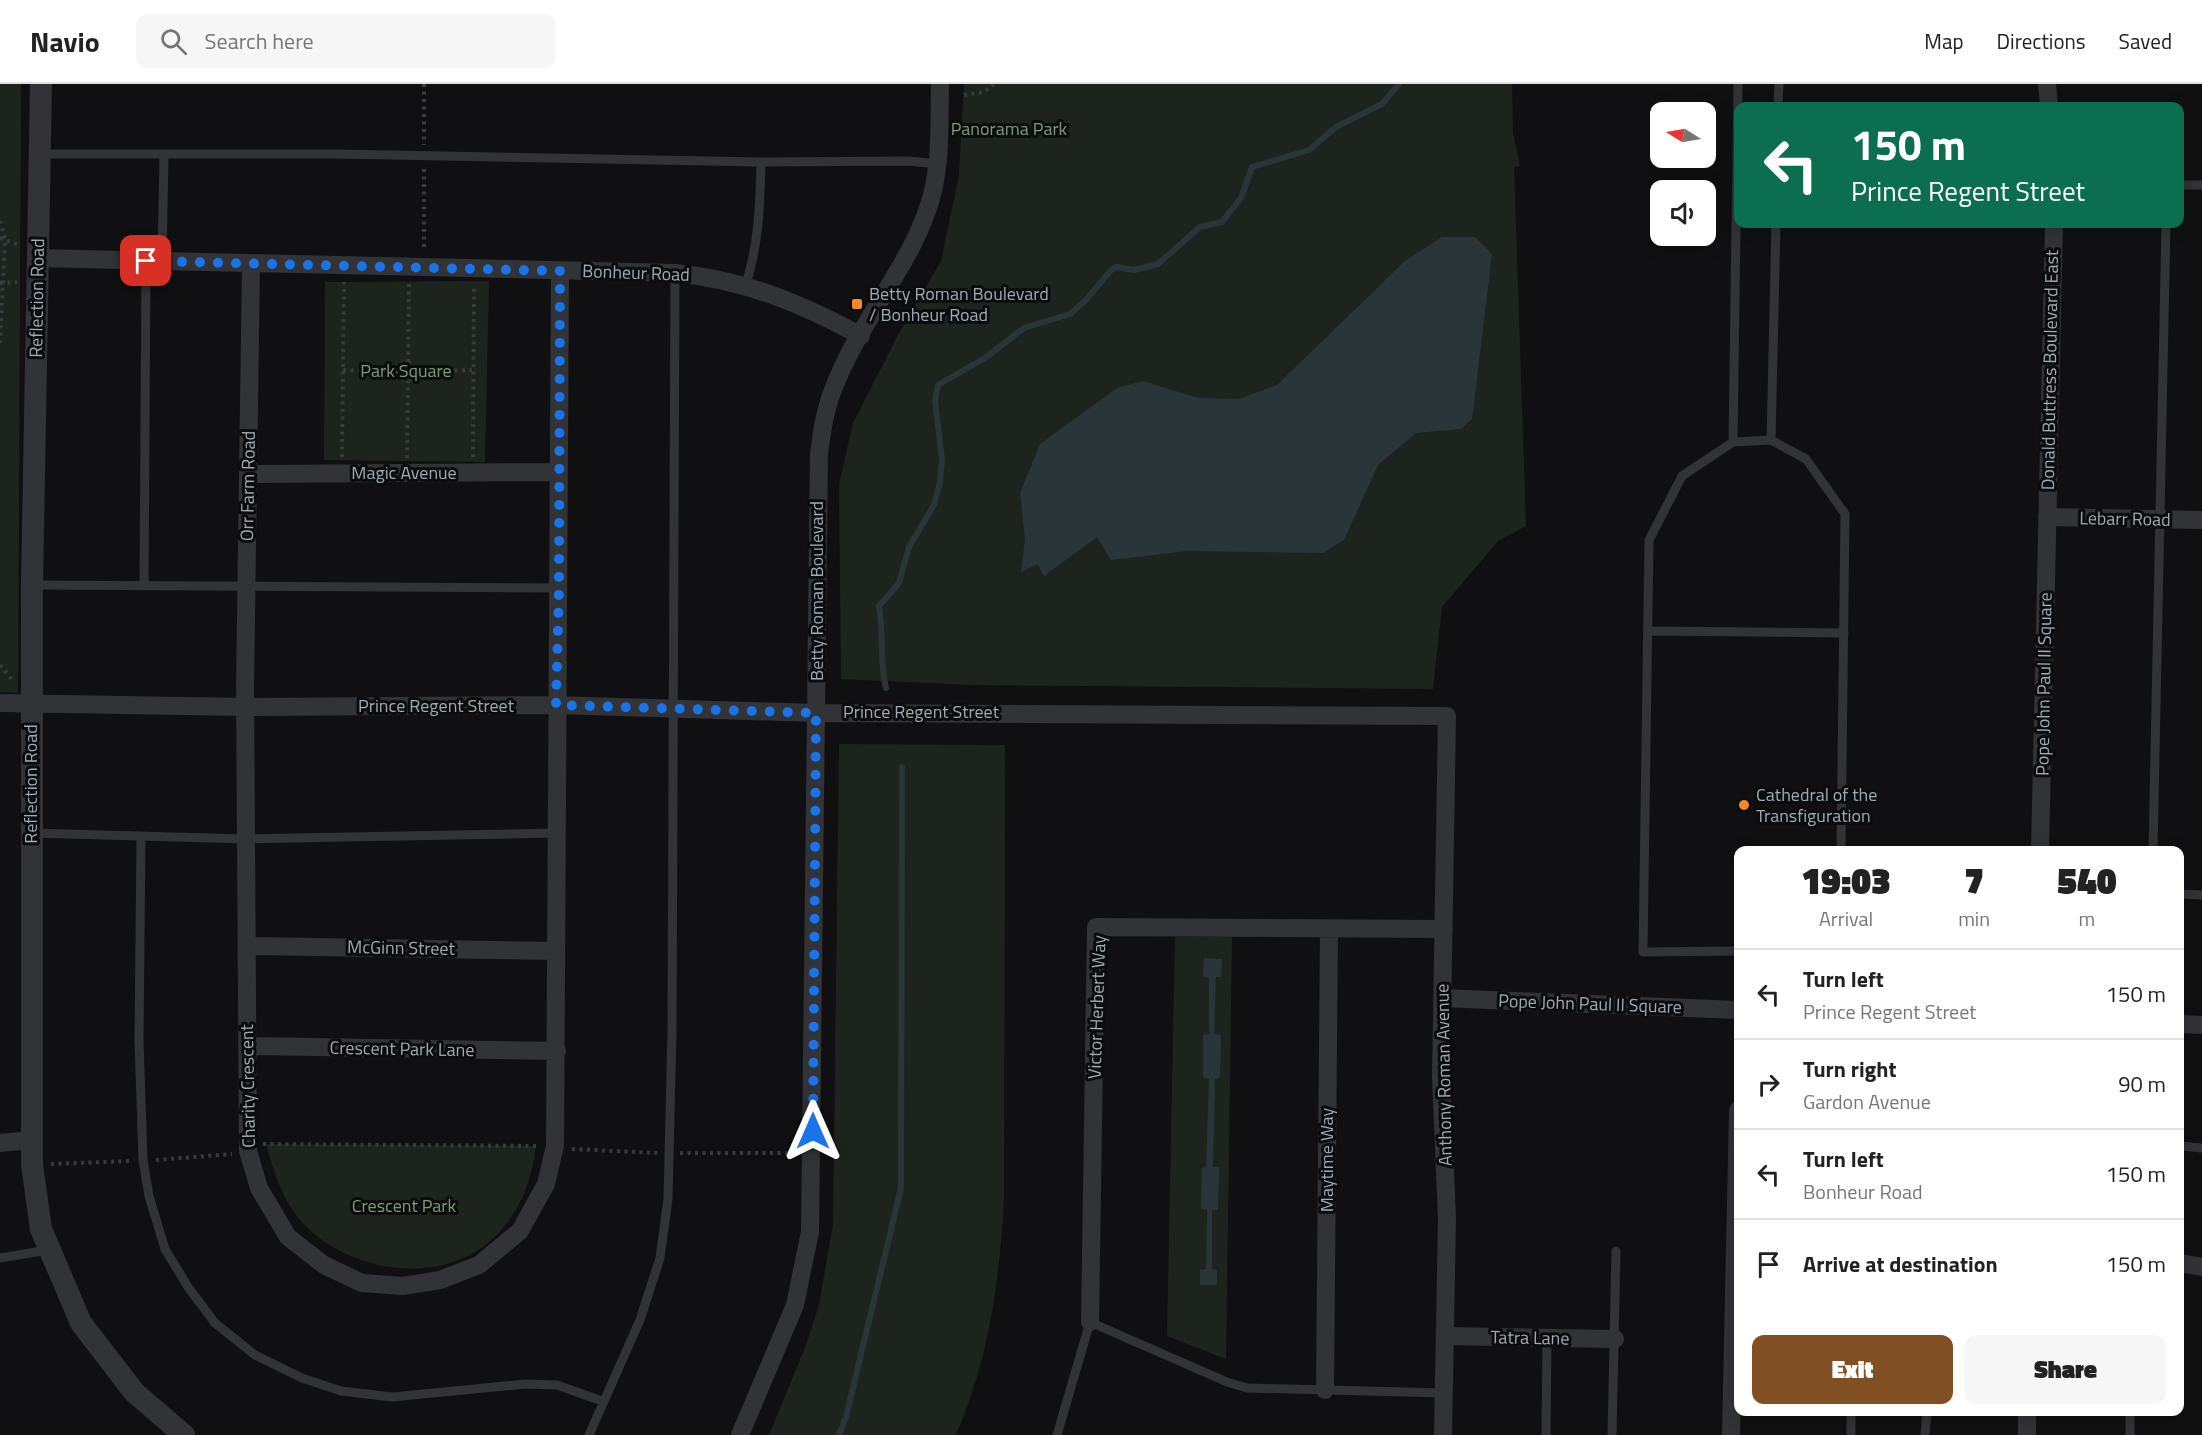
<!DOCTYPE html>
<style>
:root{--surface:#fff;--page:#f6f6f6;--text:#222;--muted:#767676;--line:#e0e0e0;--accent:#805024}
body{margin:0;font-family:"Titillium Web",sans-serif;background:var(--page);color:var(--text);height:100vh;display:flex;flex-direction:column;font-size:22px;white-space:nowrap}
*{box-sizing:border-box;margin:0}
p{font-size:20px;color:var(--muted)}
.icon{flex:none;width:33px;height:33px;fill:none;stroke:currentColor;stroke-width:2;stroke-linecap:round;stroke-linejoin:round}
.map{position:relative;flex:1;overflow:hidden}
.panel{position:absolute;left:1734px;top:762px;width:450px;height:570px;display:flex;flex-direction:column;background:var(--surface);border-radius:12px;box-shadow:0 3px 15px #0003}
.panel>*{flex:none}
.guide{position:absolute;left:1734px;top:18px;width:450px;height:126px;border-radius:12px;box-shadow:0 3px 15px #0003;background:#0b6e4f;color:#fff;overflow:hidden}
.needle{width:39px;rotate:281deg}
.tools{position:absolute;left:1650px;top:18px;display:grid;gap:12px}
.tools a{display:grid;place-items:center;width:66px;height:66px;border-radius:12px;background:var(--surface);box-shadow:0 3px 15px #0003;font-size:30px}
.pin{position:absolute;display:grid;place-items:center;width:51px;height:51px;color:#fff;margin:-26px;border-radius:12px;box-shadow:0 3px 9px #0006}
.me{position:absolute;width:66px;margin:-33px;rotate:0deg;stroke-linejoin:round;filter:drop-shadow(0 0 4px #0008)}
.turn{display:flex;align-items:center;gap:21px;height:126px;padding:0 18px;font-size:27px}
.turn .icon{width:78px;height:78px;stroke-width:2.5}
.turn b{display:block;font-size:42px;line-height:51px}
.eta{display:flex;justify-content:space-evenly;align-items:center;height:102px;text-align:center}
.eta b{font-size:36px;font-weight:800;line-height:42px}
.primary-button{display:flex;gap:12px;margin-top:auto;padding:12px 18px}
.primary-button a{flex:1;height:69px;border-radius:12px;background:var(--accent);color:#fff;font-size:24px;font-weight:800;line-height:69px;text-align:center}
.primary-button a+a{background:var(--page);color:var(--text)}
ul{padding:0;list-style:none}
li{display:flex;align-items:center;gap:18px;height:90px;padding:0 18px;border-top:2px solid var(--line)}
li div{flex:1}
li b{display:block;font-size:22px}
li em{font-style:normal}
header{display:flex;align-items:center;gap:36px;box-sizing:border-box;height:84px;padding:0 30px;background:var(--surface);border-bottom:2px solid var(--line)}
header strong{font-size:28px}
nav{display:flex;gap:33px;margin-inline-start:auto;font-size:21px}
.search{width:420px;height:54px;background:var(--page);display:flex;align-items:center;gap:15px;box-sizing:border-box;padding:0 21px;border-radius:12px;color:var(--muted);font-size:22px}
.map>svg:first-child{display:block}
.green{fill:#1d241d}
.water{fill:#2a353a}
.lines{fill:none;stroke-linecap:round;stroke-linejoin:round}
.stream{stroke:#2a353a;stroke-width:6}
.path{stroke:#373a3e;stroke-width:4;stroke-dasharray:3 4.5;stroke-linecap:butt}
.service{stroke:#313337;stroke-width:9}
.minor{stroke:#313337;stroke-width:18}
.tertiary{stroke:#313337;stroke-width:22}
.route{stroke:#1a73e8;stroke-width:10;stroke-dasharray:0 18}
.poi-dot{fill:#f48926;stroke:#0b0c0d;stroke-width:2}
.labels{text-anchor:middle;stroke-width:6;stroke-linejoin:round;paint-order:stroke}
.park-label{font-size:18px;fill:#7c9e77;stroke:#0b0c0d}
.street-label{font-size:18px;fill:#a1aab3;stroke:#0b0c0d}
.poi-label{font-size:18px;fill:#a1aab3;stroke:#0b0c0d;text-anchor:start}
</style>
<header>
<strong>Navio</strong>
<div class="search"><svg class="icon" aria-label="search" viewBox="0 0 24 24"><circle cx="10" cy="10" r="6"/><path d="M15 15l6 6"/></svg>Search here</div>
<nav><a>Map</a><a>Directions</a><a>Saved</a></nav>
</header>
<div class="map">
<svg width="2202" height="1351" viewBox="0 0 2202 1351">
<rect width="100%" height="100%" fill="#101012"/>
<path class="green" d="M0,0H21L18,609L0,608Z
M964,0H1512L1513,49L1520,82L1514,83L1526,442L1498,457L1442,523L1433,605L972,601L841,595L839,400L853,339L899,249L941,177L959,91Z
M489,197L485,378L324,376L325,198Z
M839,660L1005,661L1004,1113C1000,1196 989,1274 956,1351H769L806,1261L819,1221L833,1140Z
M1175,853H1232L1226,1275L1167,1252Z
M266,1060L536,1062C532,1093 523,1121 502,1145C452,1205 351,1192 302,1138C282,1116 274,1088 266,1060Z"/>
<path class="water" d="M1442,153H1475L1492,170L1472,335L1461,345L1416,349L1378,381L1344,456L1323,469L1187,467L1111,476L1097,453L1044,492L1037,480L1021,488L1025,455L1020,409L1040,360L1117,304L1143,297L1198,314L1239,315L1277,301L1406,176Z
M1204,874L1222,875L1221,893H1216L1214,950L1221,951L1220,993L1215,995L1213,1083H1219L1218,1126H1212V1185L1217,1186V1201H1200V1186L1206,1185L1207,1126L1201,1125L1202,1084L1206,1083L1209,995L1203,993V951L1209,950V894L1203,893Z"/>
<g class="lines">
<path class="stream" d="M886,604C879,576 884,550 879,522L899,499L909,463L934,421L940,398L942,376L935,316L938,301L985,274L1024,244L1070,230L1086,216L1111,186L1117,183L1134,186L1158,180L1200,143L1222,138L1241,114L1252,83L1309,66L1336,43L1382,20L1399,0
M839,1351L846,1333L901,1104L902,683"/>
<path class="path" d="M424,0V61
M964,11L984,8L994,0
M0,137L5,155L0,260
M0,154L19,161
M424,163V83
M0,199L17,198
M398 287a9 9 0 1 1 18 0a9 9 0 1 1-18 0Z
M408,278L409,200
M343,286L398,287
M417,287L472,286
M342,373L344,198
M473,373L474,201
M407,374L408,297
M0,581L13,597
M263,1060L538,1062
M572,1065L657,1069
M680,1069H795
M156,1076L232,1070
M51,1080L130,1077"/>
<path class="service" d="M1778,22L1779,0
M40,70H337L761,78L908,77L938,80
M2180,101H2202
M162,177L164,71
M746,200C759,159 760,120 761,78
M1771,356L1776,140
M1733,358L1738,0
M32,501L559,504
M144,502L146,177
M1648,547L1844,549
M31,749L246,755L557,749
M141,753L139,957L143,1076L149,1112L165,1165L188,1203L215,1239L255,1271L302,1294L341,1307L392,1313L526,1300L557,1301L602,1317
M2153,766L2166,140
M2180,810L2202,811
M1738,867L1643,868L1649,456L1682,392L1733,358L1771,356L1806,375L1845,430L1841,766
M2180,1062L2202,1064
M0,1174L48,1166
M589,1351L640,1236L660,1174L668,1115L672,947L675,189
M1057,1351L1090,1238L1227,1298L1247,1304L1444,1309
M1546,1351L1547,1254
M1612,1351L1616,1167
M1851,1351V1328
M1925,1351L1927,1328
M2130,1351V1328"/>
<path class="minor" d="M2047,0L2049,22
M38,174L675,189C744,196 801,219 861,252
M251,180L245,602L248,1067L259,1104L288,1153L324,1181L362,1199L403,1202L440,1196L479,1181L520,1147L546,1100L555,1062L560,187
M249,390L559,388
M2047,433L2202,436
M0,619L245,623L556,621L816,629L1447,632L1441,994L1447,1134L1443,1351
M2040,766L2054,140
M247,862L556,867
M1442,914L1738,926
M2180,940L2202,941
M247,962L557,967
M0,1059L31,1056
M2180,1179L2202,1183
M1090,1238L1096,843L1444,845
M1446,1252L1615,1255
M1325,1306L1329,845
M740,1351L795,1221L810,1148L819,369C822,347 825,326 833,306C856,243 904,191 927,127C942,87 939,42 940,0
M1731,1351L1738,1026
M2027,1351V1328"/>
<path class="tertiary" d="M41,0L32,501V1081L41,1145L81,1239L134,1308L184,1351"/>
</g>
<g class="lines">
<path class="route" d="M146,177L560,187L559,504L556,621L816,629L813,1047"/>
</g>
<g class="poi-dot">
<rect x="851" y="214" width="12" height="12" rx="3"/>
<circle cx="1744" cy="721" r="6"/>
</g>
<g class="labels">
<g class="park-label">
<text x="1009" y="51">Panorama Park</text>
<text x="406" y="293">Park Square</text>
<text x="404" y="1128">Crescent Park</text>
</g>
<g class="street-label">
<text transform="translate(636 189) rotate(2)" y="6">Bonheur Road</text>
<text transform="translate(37 214) rotate(-89)" y="6">Reflection Road</text>
<text transform="translate(2050 286) rotate(-89)" y="6">Donald Buttress Boulevard East</text>
<text x="404" y="395">Magic Avenue</text>
<text transform="translate(248 402) rotate(-89)" y="6">Orr Farm Road</text>
<text transform="translate(2125 435) rotate(1)" y="6">Lebarr Road</text>
<text transform="translate(817 507) rotate(-90)" y="6">Betty Roman Boulevard</text>
<text transform="translate(2044 600) rotate(-89)" y="6">Pope John Paul II Square</text>
<text x="436" y="628">Prince Regent Street</text>
<text x="921" y="634">Prince Regent Street</text>
<text transform="translate(31 700) rotate(-90)" y="6">Reflection Road</text>
<text transform="translate(401 864) rotate(1)" y="6">McGinn Street</text>
<text transform="translate(1590 920) rotate(2)" y="6">Pope John Paul II Square</text>
<text transform="translate(1097 923) rotate(-88)" y="6">Victor Herbert Way</text>
<text transform="translate(402 965) rotate(1)" y="6">Crescent Park Lane</text>
<text transform="translate(1444 991) rotate(-91)" y="6">Anthony Roman Avenue</text>
<text transform="translate(248 1002) rotate(-91)" y="6">Charity Crescent</text>
<text transform="translate(1327 1076) rotate(-90)" y="6">Maytime Way</text>
<text transform="translate(1530 1254) rotate(1)" y="6">Tatra Lane</text>
</g>
<g class="poi-label">
<text x="869" y="216">Betty Roman Boulevard<tspan x="869" dy="21">/ Bonheur Road</tspan></text>
<text x="1756" y="717">Cathedral of the<tspan x="1756" dy="21">Transfiguration</tspan></text>
</g>
</g>
</svg>
<div class="tools">
<a><svg class="needle" viewBox="-14 -14 28 28"><path d="M0-13l5 13h-10z" fill="#e53935"/><path d="M0 13l5-13h-10z" fill="#767676"/></svg></a>
<a><svg class="icon" aria-label="sound" viewBox="0 0 24 24"><path d="M4 9h4l5-4v14l-5-4H4zM17 9q2 3 0 6"/></svg></a>
</div>
<div class="pin" style="left:146px;top:177px;background:#d93025"><svg class="icon" aria-label="arrive" viewBox="0 0 24 24"><path d="M6 21V4h12l-3 4 3 4H6"/></svg></div>
<svg class="me" style="left:813px;top:1047px" viewBox="-20 -20 40 40"><path d="M0-17L14 15 0 8-14 15z" fill="#1a73e8" stroke="#fff" stroke-width="4"/></svg>
<div class="guide">
<div class="turn"><svg class="icon" aria-label="left" viewBox="0 0 24 24"><path d="M17 20v-9H6M10 6l-5 5 5 5"/></svg><div><b>150 m</b>Prince Regent Street</div></div>
</div>
<section class="panel">
<div class="eta">
<div><b>19:03</b><p>Arrival</p></div>
<div><b>7</b><p>min</p></div>
<div><b>540</b><p>m</p></div>
</div>
<ul>
<li><svg class="icon" aria-label="left" viewBox="0 0 24 24"><path d="M17 20v-9H6M10 6l-5 5 5 5"/></svg><div><b>Turn left</b><p>Prince Regent Street</p></div><em>150 m</em></li>
<li><svg class="icon" aria-label="right" viewBox="0 0 24 24"><path d="M7 20v-9h11M14 6l5 5-5 5"/></svg><div><b>Turn right</b><p>Gardon Avenue</p></div><em>90 m</em></li>
<li><svg class="icon" aria-label="left" viewBox="0 0 24 24"><path d="M17 20v-9H6M10 6l-5 5 5 5"/></svg><div><b>Turn left</b><p>Bonheur Road</p></div><em>150 m</em></li>
<li><svg class="icon" aria-label="arrive" viewBox="0 0 24 24"><path d="M6 21V4h12l-3 4 3 4H6"/></svg><div><b>Arrive at destination</b></div><em>150 m</em></li>
</ul>
<div class="primary-button"><a>Exit</a><a>Share</a></div>
</section>
</div>
